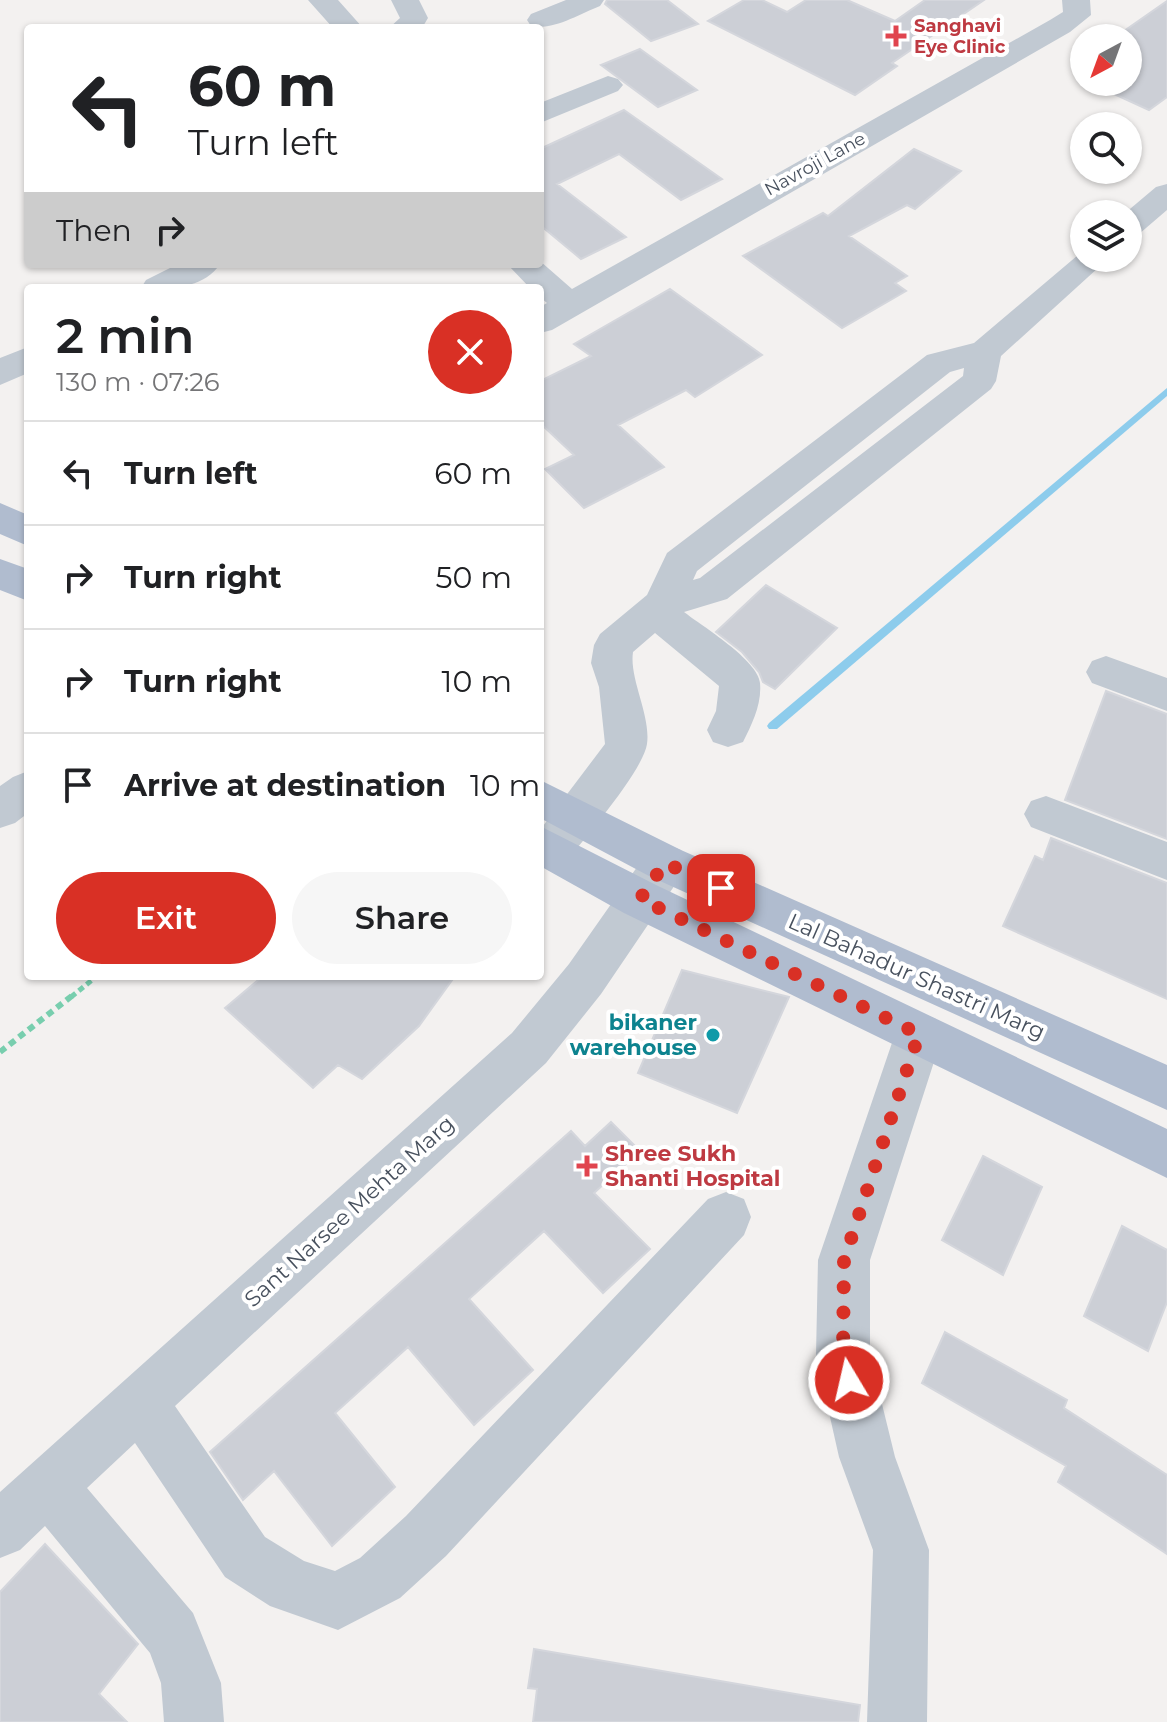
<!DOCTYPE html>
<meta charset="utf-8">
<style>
:root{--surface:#fff;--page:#f6f6f6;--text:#202124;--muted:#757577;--line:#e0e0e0;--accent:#d93025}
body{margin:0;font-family:Montserrat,sans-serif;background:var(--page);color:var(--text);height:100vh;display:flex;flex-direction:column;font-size:30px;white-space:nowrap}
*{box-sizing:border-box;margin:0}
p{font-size:26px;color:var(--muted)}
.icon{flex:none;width:44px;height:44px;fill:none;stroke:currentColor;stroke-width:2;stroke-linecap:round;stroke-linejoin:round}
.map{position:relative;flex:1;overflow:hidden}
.side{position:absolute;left:24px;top:284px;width:520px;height:696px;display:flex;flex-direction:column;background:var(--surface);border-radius:8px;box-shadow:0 2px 6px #0004}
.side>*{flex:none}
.hud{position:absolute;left:24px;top:24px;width:520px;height:244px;border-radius:8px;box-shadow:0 2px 6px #0004;background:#fff;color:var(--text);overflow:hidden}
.needle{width:52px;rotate:221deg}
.controls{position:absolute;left:1070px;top:24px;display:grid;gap:16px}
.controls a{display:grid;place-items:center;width:72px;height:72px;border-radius:50%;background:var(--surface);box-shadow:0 2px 6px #0004;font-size:40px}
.pin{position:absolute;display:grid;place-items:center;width:68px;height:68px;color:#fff;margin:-34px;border-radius:16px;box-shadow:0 4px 12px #0006}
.me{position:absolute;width:88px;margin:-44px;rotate:351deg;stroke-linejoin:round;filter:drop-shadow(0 0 6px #0008)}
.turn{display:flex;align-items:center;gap:28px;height:168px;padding:0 32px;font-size:36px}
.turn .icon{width:104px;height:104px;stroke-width:2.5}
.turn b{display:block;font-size:56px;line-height:68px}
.then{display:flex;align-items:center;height:76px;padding:0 32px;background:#0003;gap:16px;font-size:30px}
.round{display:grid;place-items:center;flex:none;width:84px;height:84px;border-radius:42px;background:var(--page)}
.overview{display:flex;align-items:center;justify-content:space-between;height:136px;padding:0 32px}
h1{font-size:48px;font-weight:600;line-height:60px}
.action{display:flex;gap:16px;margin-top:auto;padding:16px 32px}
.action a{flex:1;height:92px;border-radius:48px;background:var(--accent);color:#fff;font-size:32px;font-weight:600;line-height:92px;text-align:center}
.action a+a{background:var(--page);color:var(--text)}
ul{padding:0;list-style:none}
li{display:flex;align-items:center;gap:24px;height:104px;padding:0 32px;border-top:2px solid var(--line)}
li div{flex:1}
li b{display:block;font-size:30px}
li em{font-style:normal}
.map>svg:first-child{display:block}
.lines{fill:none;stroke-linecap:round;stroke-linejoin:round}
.stream{fill:#8dccec;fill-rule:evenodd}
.building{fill:#cccfd6;stroke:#d4d6dc;stroke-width:2}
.path-far1{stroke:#78ceae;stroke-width:5;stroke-dasharray:6 4;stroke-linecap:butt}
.path{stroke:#78ceae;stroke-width:6;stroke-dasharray:7 5;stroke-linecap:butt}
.minor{fill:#c1c9d2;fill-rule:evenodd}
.major{fill:#b0bccf;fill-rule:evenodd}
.route{stroke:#d93025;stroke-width:14;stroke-dasharray:0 25.2}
.health-dot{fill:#e0444e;stroke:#fff;stroke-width:3}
.culture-dot{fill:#0f9aa8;stroke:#fff;stroke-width:3}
.labels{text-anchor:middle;stroke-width:8;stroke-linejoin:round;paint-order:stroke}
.far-health-label{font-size:18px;font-weight:bold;fill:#be3a42;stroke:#fff;text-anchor:start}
.far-street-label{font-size:18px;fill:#48515e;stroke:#fff}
.street-label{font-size:22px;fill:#48515e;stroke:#fff}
.culture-label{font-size:22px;font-weight:bold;fill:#0d838f;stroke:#fff;text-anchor:end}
.health-label{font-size:22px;font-weight:bold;fill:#be3a42;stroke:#fff;text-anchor:start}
</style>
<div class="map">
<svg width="1167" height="1722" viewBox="0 0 1167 1722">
<rect width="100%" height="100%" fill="#f3f1f0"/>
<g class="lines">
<path class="stream" d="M1167,388V396L777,729H769L767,726L769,723Z"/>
</g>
<path class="building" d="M607,0H667L698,24L651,41L605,4Z
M744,0H762L787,12L806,0H847L895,21L925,0H984L892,63L897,66L855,95L708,21Z
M1167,1V97L1149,110L1088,82H1128V38H1114Z
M640,49L697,90L658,107L601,65Z
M624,110L722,179L681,200L619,154L557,184L626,237L581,259L540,225V149Z
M914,149L961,171L915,209L907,205L849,236L907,276L895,283L906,291L842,328L743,256L823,213L828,216Z
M670,289L762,355L695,397L686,390L618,425L664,467L584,508L545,469L574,455L540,423V381L591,356L574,344Z
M766,585L837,628L775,689L763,682L759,672L742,652L716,632Z
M1106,691L1167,714V839L1065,800Z
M1051,838L1167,883V999L1003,926L1035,856L1043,860Z
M682,970L789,997L737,1113L638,1073Z
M263,976H455L419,1026L362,1079L338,1065L313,1088L225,1008Z
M611,1122L640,1151L594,1193L650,1249L603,1293L544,1231L469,1299L533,1370L474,1425L408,1347L335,1413L395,1487L332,1546L274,1471L243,1500L210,1452L571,1131L585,1146Z
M983,1156L1042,1187L1003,1275L942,1240Z
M1122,1226L1167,1250V1302L1148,1351L1084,1316Z
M945,1332L1067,1400L1064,1408L1167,1475V1554L1058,1482L1066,1466L922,1383Z
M45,1544L138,1644L99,1694L127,1722H0V1592Z
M534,1649L860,1705L858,1722H533L537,1689L528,1688Z"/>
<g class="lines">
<path class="path-far1" d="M71,997L97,976"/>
<path class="path" d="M0,1052L73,995"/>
<path class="minor" d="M308,0H338L363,28H333Z
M391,0H419L428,18L422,28H389L400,18Z
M566,0H604L600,6C579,14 553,31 531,26L527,20L531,14Z
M1062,0H1090L1091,15L1070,32L552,330L540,333V307L547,303L540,297V288H530L507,264H540V261L572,289L1050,20L1063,12Z
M608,76L618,79L623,85L618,91L540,123V103Z
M1167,184V210L1139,234L1128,237V214H1124L1156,187Z
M1084,250V258H1109L1001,356L996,381L991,389L727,599L684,612C702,626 758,660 760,683C762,704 752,724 743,742L728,747L713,742L707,730L716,711L719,686L655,633L633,652C629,679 651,715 647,744C643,771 584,839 565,863L550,868L540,865V830L605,744L599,687L591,663L594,645L600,634L647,595L667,553L927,355L974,343ZM964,368L963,376L700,578L693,580L697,571L950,372Z
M178,264H220C203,290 169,288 141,288L146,280Z
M28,347V373L0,385V358Z
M1106,656L1167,678V711L1092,683L1086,672L1092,661Z
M28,771V813L15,823L0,828V786L13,777Z
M1046,796L1167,842V880L1031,827L1024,814L1031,801Z
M665,844L681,850L687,863L681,876L601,994L546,1063L175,1406L265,1537L304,1561L335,1571L360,1558L406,1516L708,1199L726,1192L744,1199L751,1217L744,1235L446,1556L400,1598L338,1630L270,1606L225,1577L135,1443L87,1488L193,1613L221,1683L224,1722H164L161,1683L150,1653L45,1526L20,1550L0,1558V1492L512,1033L569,964L649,850Z
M919,1012L936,1019L943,1034L870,1260V1355L895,1457L929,1550L927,1722H867L873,1550L839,1457L816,1355L818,1260L895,1034L902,1019Z"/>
<path class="major" d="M0,503L28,515V546L0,534Z
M0,559L28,569V601L0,590Z
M540,780L681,850L1167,1065V1110L649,876L540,818Z
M540,826L656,885L1167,1129V1178L624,913L540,866Z"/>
</g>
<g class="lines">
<path class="route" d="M721,888L665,863L640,899L919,1034L844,1260L843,1355L849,1380"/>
</g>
<g class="health-dot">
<path d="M892 24h8v8h8v8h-8v8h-8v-8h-8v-8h8z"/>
<path d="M583 1154h8v8h8v8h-8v8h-8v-8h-8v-8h8z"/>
</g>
<circle class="culture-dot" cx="713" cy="1035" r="8"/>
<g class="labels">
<g class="far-health-label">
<text x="914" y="32">Sanghavi<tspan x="914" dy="21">Eye Clinic</tspan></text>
</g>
<g class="far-street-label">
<text transform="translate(815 164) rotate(-29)" y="6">Navroji Lane</text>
</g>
<g class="street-label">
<text transform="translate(917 976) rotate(24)" y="8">Lal Bahadur Shastri Marg</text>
<text transform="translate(349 1211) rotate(-42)" y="8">Sant Narsee Mehta Marg</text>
</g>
<g class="culture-label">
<text x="697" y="1030">bikaner<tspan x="697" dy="25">warehouse</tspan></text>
</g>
<g class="health-label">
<text x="605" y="1161">Shree Sukh<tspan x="605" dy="25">Shanti Hospital</tspan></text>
</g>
</g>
</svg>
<div class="controls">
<a><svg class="needle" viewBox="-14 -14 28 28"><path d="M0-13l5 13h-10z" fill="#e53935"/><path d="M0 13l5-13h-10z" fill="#757577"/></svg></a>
<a><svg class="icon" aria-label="search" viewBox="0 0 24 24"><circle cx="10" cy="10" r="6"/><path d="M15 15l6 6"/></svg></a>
<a><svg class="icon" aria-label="layers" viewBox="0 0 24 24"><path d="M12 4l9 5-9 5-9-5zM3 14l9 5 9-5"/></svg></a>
</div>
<div class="pin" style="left:721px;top:888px;background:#d93025"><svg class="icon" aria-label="arrive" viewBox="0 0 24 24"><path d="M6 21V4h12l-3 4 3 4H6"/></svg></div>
<svg class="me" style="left:849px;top:1380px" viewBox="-20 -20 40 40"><circle r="17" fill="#d93025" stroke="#fff" stroke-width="3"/><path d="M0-11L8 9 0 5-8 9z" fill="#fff"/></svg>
<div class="hud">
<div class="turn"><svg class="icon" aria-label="left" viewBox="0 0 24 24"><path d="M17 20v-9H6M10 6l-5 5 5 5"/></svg><div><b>60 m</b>Turn left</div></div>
<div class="then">Then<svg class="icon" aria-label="right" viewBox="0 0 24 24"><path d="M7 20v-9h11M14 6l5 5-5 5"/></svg></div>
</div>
<section class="side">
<div class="overview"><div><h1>2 min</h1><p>130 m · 07:26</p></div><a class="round" style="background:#d93025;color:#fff"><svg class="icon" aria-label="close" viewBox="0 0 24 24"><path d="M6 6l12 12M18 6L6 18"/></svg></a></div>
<ul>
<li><svg class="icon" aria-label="left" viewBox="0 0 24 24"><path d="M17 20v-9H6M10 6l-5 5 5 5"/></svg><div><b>Turn left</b></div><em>60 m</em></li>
<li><svg class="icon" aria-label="right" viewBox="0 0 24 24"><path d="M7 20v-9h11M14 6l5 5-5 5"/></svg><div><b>Turn right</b></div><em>50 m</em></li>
<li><svg class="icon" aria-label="right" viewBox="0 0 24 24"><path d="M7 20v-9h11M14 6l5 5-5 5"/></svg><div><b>Turn right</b></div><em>10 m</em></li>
<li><svg class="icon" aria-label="arrive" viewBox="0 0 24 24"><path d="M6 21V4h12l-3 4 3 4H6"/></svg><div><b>Arrive at destination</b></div><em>10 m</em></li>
</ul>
<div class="action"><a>Exit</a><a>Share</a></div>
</section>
</div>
